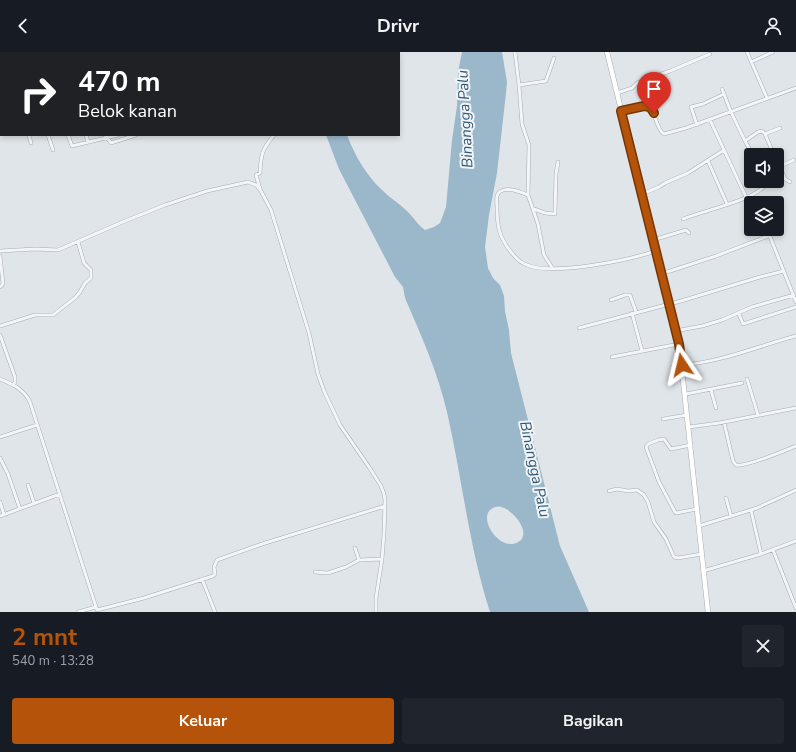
<!DOCTYPE html>
<html lang="id">
<meta charset="utf-8">
<style>
:root{--surface:#171b24;--page:#20242c;--text:#f1f3f6;--muted:#9ea1a6;--accent:#b45309}
body{margin:0;font-family:"Nunito Sans",sans-serif;background:var(--page);color:var(--text);height:100vh;display:flex;flex-direction:column;font-size:15px;white-space:nowrap}
*{box-sizing:border-box;margin:0}
p{font-size:13px;color:var(--muted)}
.icon{flex:none;width:22px;height:22px;fill:none;stroke:currentColor;stroke-width:2;stroke-linecap:round;stroke-linejoin:round}
.map{position:relative;height:560px;overflow:hidden}
.drawer{display:flex;flex-direction:column;background:var(--surface);flex:1}
.drawer>*{flex:none}
.guide{position:absolute;left:0px;top:0px;width:400px;height:84px;box-shadow:0 2px 6px #0003;background:#202124;color:#fff;overflow:hidden}
.fabs{position:absolute;left:744px;top:96px;display:grid;gap:8px}
.fabs a{display:grid;place-items:center;width:40px;height:40px;border-radius:4px;background:var(--surface);box-shadow:0 2px 6px #0003;font-size:20px}
.pin{position:absolute;display:grid;place-items:center;width:34px;height:34px;color:#fff;margin:-41px -17px;border-radius:50% 50% 50% 0;rotate:-45deg;box-shadow:0 0 4px #0007}
.pin .icon{rotate:45deg}
.me{position:absolute;width:44px;margin:-22px;rotate:350deg;stroke-linejoin:round;filter:drop-shadow(0 0 3px #0008)}
.turn{display:flex;align-items:center;gap:14px;height:84px;padding:0 12px;font-size:18px}
.turn .icon{width:52px;height:52px;stroke-width:2.5}
.turn b{display:block;font-size:28px;line-height:34px}
.round{display:grid;place-items:center;flex:none;width:42px;height:42px;border-radius:4px;background:var(--page)}
.headline{display:flex;align-items:center;justify-content:space-between;height:68px;padding:0 12px}
h1{font-size:24px;font-weight:700;line-height:30px;color:var(--accent)}
.cta{display:flex;gap:8px;margin-top:auto;padding:8px 12px}
.cta a{flex:1;height:46px;border-radius:4px;background:var(--accent);color:#fff;font-size:16px;font-weight:700;line-height:46px;text-align:center}
.cta a+a{background:var(--page);color:var(--text)}
header{display:flex;justify-content:space-between;align-items:center;height:52px;padding:0 12px;background:var(--surface);font-size:18px;font-weight:700}
.map>svg:first-child{display:block}
.water{fill:#9bb8ca;fill-rule:evenodd}
.lines{fill:none;stroke-linecap:round;stroke-linejoin:round}
.street-casing{stroke:#a5adb3;stroke-width:4}
.secondary-casing{stroke:#a5adb3;stroke-width:5.5}
.street{stroke:#f3f5f8;stroke-width:3}
.secondary{stroke:#fff;stroke-width:4.5}
.route-casing{stroke:#753606;stroke-width:10}
.route{stroke:#b45309;stroke-width:7}
.labels{text-anchor:middle;stroke-width:4;stroke-linejoin:round;paint-order:stroke}
.water-label{font-size:15px;font-style:italic;fill:#335975;stroke:#f0f4f7}
</style>
<header><svg class="icon" aria-label="back" viewBox="0 0 24 24"><path d="M15 5l-7 7 7 7"/></svg>Drivr<svg class="icon" aria-label="person" viewBox="0 0 24 24"><circle cx="12" cy="8" r="4"/><path d="M4 21q1-7 8-7t8 7"/></svg></header>
<div class="map">
<svg width="796" height="560" viewBox="0 0 796 560">
<rect width="100%" height="100%" fill="#e0e5e9"/>
<path class="water" d="M462,0H502L507,30L506,41L497,121L489,163L485,195L488,216L493,226L500,233L504,244L505,259L509,278L511,301L560,494L589,560H490C469,495 462,426 447,360C438,321 421,283 405,246L403,235L395,225L339,117L326,83H347C355,104 366,123 382,138C390,146 400,152 408,160C414,166 418,173 425,178L434,175L440,171L446,155L452,88L457,54L458,20ZM495,455C497,455 499,454 501,455C512,457 530,478 521,488C519,490 516,491 513,492C497,494 480,468 490,458C491,457 493,456 495,455Z"/>
<g class="lines">
<defs>
<path id="street" d="M9,0L10,1
M21,0L22,1
M41,0V1
M60,0V1
M78,0V1
M515,0L519,33L522,72L529,93L528,143
M747,0L767,46
M67,1L69,0
M751,10L773,0
M0,26L1,25
M519,33L546,29L554,6
M722,37L731,60L745,89L758,80L762,79L765,82L774,103
M617,41L632,36L637,31L670,19L710,2
M621,59L644,53L650,55C656,62 656,77 664,82L686,76L796,36
M710,68L746,145L751,154
M697,73L691,55L703,52L724,42
M765,82L780,76
M29,83L31,91
M48,83L53,98
M68,83L72,94L118,83
M86,83L88,90
M105,83L111,91L136,83
M745,89L753,103
M777,108L785,127L790,130
M708,109L727,152
M780,114L794,108
M260,137L256,123L260,121C261,101 262,98 274,83
M642,142L659,135L665,131L688,121L724,98
M534,157L545,161L555,162L556,122L558,110
M683,167C702,159 756,148 766,132L765,129
M767,177L796,250
M653,188L686,178L689,181
M0,199L35,197L58,198L125,169L165,153L207,139L248,130L256,133L261,139L271,158L309,281L318,322L324,339L340,373L369,415L381,434L384,442L385,448L384,482L382,507L376,546V560
M0,204L3,232L0,235
M553,217L544,203L538,172L528,143C520,140 509,135 501,139C495,142 497,149 497,155C497,174 499,185 511,200C515,205 520,211 527,213C553,224 629,208 656,199
M661,222L716,204L768,184
M611,248L625,243H630L636,260
M632,261L642,299
M739,262L743,272L796,255
M0,274L35,263H53L76,245L80,240L85,231L91,226V218L84,211L78,190
M579,276L681,249L760,225L784,219
M675,279L702,274L722,268L752,255L794,243
M0,283L15,325V330L13,333
M612,305L679,292
M682,313C722,310 758,294 796,284
M0,327C12,332 24,337 30,350L97,558
M747,327L758,363
M711,338L716,356
M686,342L742,331
M663,367L687,363
M724,370L733,409L736,413C746,415 784,399 796,394
M689,375L719,371L796,356
M0,385L37,373
M691,393L671,397L664,387L658,388L648,392L646,395L659,430L675,460L676,461L697,457
M0,406L8,422L20,457
M28,433L34,451
M609,439L617,437L628,439L637,438L644,443L648,450L654,470L666,487L674,505L678,506L702,502
M726,446L731,464
M0,450L4,463
M751,458L761,502
M0,464L60,442
M699,474L757,456L796,438
M355,496L359,508
M773,498L796,556
M703,519L761,502L796,489
M315,520L328,521L346,515L359,508L382,507
M202,527L215,560
M97,558L144,546L213,524L215,522L214,515L217,508L262,492L385,454
M78,560L96,555"/>
<path id="secondary" d="M607,0L680,300L708,560"/>
</defs>
<use href="#street" class="street-casing"/>
<use href="#secondary" class="secondary-casing"/>
<use href="#street" class="street"/>
<use href="#secondary" class="secondary"/>
</g>
<g class="lines">
<defs>
<path id="route" d="M654,61L650,55L644,54L621,59L679,292L682,313"/>
</defs>
<use href="#route" class="route-casing"/>
<use href="#route" class="route"/>
</g>
<g class="labels">
<g class="water-label">
<text transform="translate(465 67) rotate(-93)" y="5">Binangga Palu</text>
<text transform="translate(535 417) rotate(78)" y="5">Binangga Palu</text>
</g>
</g>
</svg>
<div class="fabs">
<a><svg class="icon" aria-label="sound" viewBox="0 0 24 24"><path d="M4 9h4l5-4v14l-5-4H4zM17 9q2 3 0 6"/></svg></a>
<a><svg class="icon" aria-label="layers" viewBox="0 0 24 24"><path d="M12 4l9 5-9 5-9-5zM3 14l9 5 9-5"/></svg></a>
</div>
<div class="pin" style="left:654px;top:61px;background:#d93025"><svg class="icon" aria-label="arrive" viewBox="0 0 24 24"><path d="M6 21V4h12l-3 4 3 4H6"/></svg></div>
<svg class="me" style="left:682px;top:313px" viewBox="-20 -20 40 40"><path d="M0-17L14 15 0 8-14 15z" fill="#b45309" stroke="#fff" stroke-width="4"/></svg>
<div class="guide">
<div class="turn"><svg class="icon" aria-label="right" viewBox="0 0 24 24"><path d="M7 20v-9h11M14 6l5 5-5 5"/></svg><div><b>470 m</b>Belok kanan</div></div>
</div>
</div>
<section class="drawer">
<div class="headline"><div><h1>2 mnt</h1><p>540 m · 13:28</p></div><a class="round"><svg class="icon" aria-label="close" viewBox="0 0 24 24"><path d="M6 6l12 12M18 6L6 18"/></svg></a></div>
<div class="cta"><a>Keluar</a><a>Bagikan</a></div>
</section>
